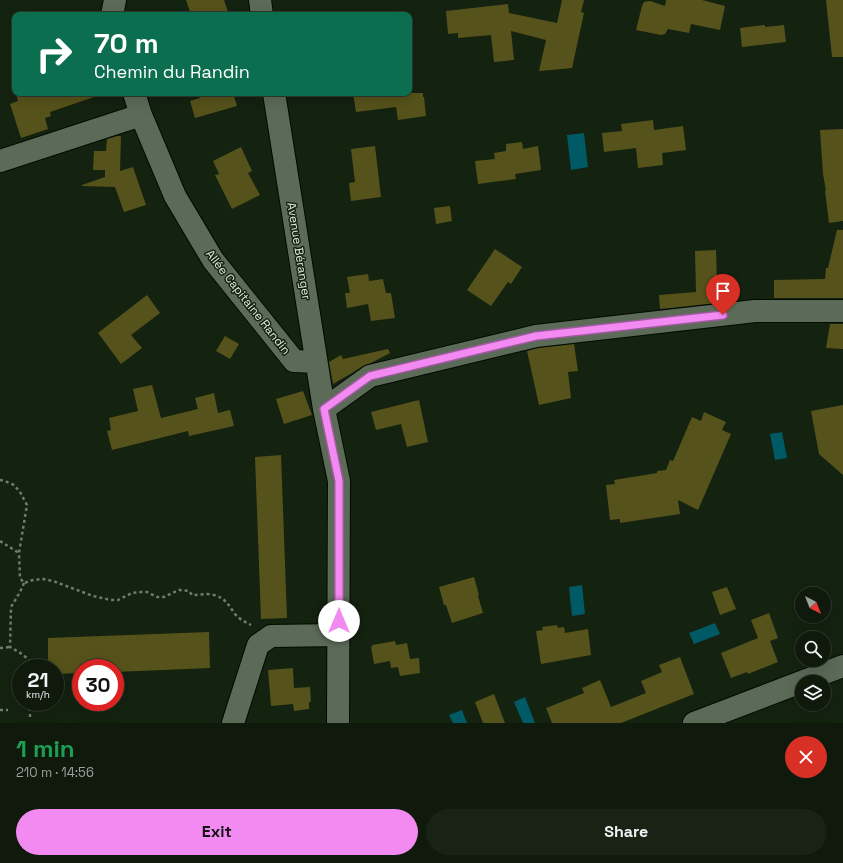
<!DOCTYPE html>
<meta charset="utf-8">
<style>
:root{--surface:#0f1a0c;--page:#182315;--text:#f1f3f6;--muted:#9ba19d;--line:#2f382d;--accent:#f28af2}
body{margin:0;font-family:"Space Grotesk",sans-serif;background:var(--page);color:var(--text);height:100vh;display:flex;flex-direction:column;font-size:15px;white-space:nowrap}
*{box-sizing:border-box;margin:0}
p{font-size:13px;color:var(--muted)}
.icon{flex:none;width:22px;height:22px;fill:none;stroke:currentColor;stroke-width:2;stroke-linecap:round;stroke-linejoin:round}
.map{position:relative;height:723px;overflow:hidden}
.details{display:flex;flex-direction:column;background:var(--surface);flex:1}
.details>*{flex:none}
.guide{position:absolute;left:12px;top:12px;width:400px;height:84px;border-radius:8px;box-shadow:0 4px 16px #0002,0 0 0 1px var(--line);background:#0b6e4f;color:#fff;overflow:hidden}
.needle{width:26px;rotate:138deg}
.tools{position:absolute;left:795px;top:587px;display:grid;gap:8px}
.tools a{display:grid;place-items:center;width:36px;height:36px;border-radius:50%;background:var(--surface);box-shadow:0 4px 16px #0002,0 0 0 1px var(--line);font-size:20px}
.speed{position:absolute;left:12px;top:659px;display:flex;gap:8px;font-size:20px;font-weight:700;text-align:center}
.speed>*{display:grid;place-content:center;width:52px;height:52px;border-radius:50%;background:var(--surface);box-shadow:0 4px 16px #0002,0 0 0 1px var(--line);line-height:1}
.speed small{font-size:10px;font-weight:400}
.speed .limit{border:6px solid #d22;background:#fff;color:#111}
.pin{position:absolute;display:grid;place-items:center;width:34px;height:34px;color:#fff;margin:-41px -17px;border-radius:50% 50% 50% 0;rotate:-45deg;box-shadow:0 0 4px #0007}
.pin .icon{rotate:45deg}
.me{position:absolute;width:44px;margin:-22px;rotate:0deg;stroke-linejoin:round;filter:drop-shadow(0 0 3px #0008)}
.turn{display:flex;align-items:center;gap:14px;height:84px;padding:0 16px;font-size:18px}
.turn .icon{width:52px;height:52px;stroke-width:2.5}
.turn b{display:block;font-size:28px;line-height:34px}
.round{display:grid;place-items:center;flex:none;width:42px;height:42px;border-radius:21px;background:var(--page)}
.head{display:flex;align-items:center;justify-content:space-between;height:68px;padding:0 16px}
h1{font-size:24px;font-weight:700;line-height:30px;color:#1e9e55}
.cta{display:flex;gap:8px;margin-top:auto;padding:8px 16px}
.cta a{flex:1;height:46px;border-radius:24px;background:var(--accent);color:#111;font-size:16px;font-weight:700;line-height:46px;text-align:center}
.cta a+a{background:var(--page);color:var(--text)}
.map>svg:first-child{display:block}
.water{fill:#005a65}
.building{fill:#56521b}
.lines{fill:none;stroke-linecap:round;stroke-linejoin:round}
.minor-casing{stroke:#020b01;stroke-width:24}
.path{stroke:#707c6d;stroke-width:2.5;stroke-dasharray:3 3;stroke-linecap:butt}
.minor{stroke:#5b6b57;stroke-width:22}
.route-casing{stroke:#9d5a9d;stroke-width:10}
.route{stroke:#f28af2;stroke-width:7}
.labels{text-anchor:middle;stroke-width:3;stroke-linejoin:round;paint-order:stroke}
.street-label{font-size:12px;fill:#dfe8dd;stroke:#142210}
</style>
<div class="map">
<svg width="843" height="723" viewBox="0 0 843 723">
<rect width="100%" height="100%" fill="#142210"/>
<path class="water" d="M584,133L588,167L571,170L567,135Z
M782,432L787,458L775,460L770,434Z
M582,585L585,614L572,616L569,587Z
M715,623L720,634L694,644L689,633Z
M525,697L535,723H523L514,702Z
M462,710L467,723H453L449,715Z"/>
<path class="building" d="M186,0H224L229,15H191Z
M562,0H584L581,12L584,13L572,68L539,71L546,40L511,31L514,60L494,62L491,35L458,38V33L448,34L446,11L508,4L509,13L557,23Z
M666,0H702L725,6L720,30L691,24L689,33L668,29L665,34L661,35L636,30L642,6L644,2L650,1L665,6Z
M826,0H843V57H832Z
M765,25V27L784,25L786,42L742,47L740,28Z
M16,93H97V96L50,112L51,116L45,118L48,129L21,138L10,104L18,101Z
M198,93H233L237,106L195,118L190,101L200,98Z
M353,93H423V97H424L426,116L398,120L396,107L356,112Z
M653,120L654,130L683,126L686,150L662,153L663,165L638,168L636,148L604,152L602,133L622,131L621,124Z
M843,129V221L829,223L825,191H826L823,174L820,130Z
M117,136H121L120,171L133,167L146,205L124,212L115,187L82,186V185L105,177V170H93L94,151H106L107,139Z
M522,142L523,149L538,146L541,170L515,174L516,179L478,184L475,161L495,159L494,153L506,151V144Z
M375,146L381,197L351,201L349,183L355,182L351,149Z
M241,147L252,171L248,173L260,195L232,209L215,175L219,174L213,161Z
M450,206L452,221L436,224L434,208Z
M837,230H843V298H774V280L825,279L826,268H828Z
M495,249L522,267L511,284L508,282L491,306L467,290Z
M716,250L717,283L735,282L736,301L660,309L659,295L696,292L695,251Z
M368,274L369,281L383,279L386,293H391L395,318L371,321L368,304L347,308L345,293H350L347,277Z
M147,295L160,313L131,335L142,348L121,364L98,333Z
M830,324H843V349L826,348Z
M225,336L239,344L230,359L216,351Z
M574,344L578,371L568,372L571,398L539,405L527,351L538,348Z
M388,349L390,353L371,363L363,366L352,373L333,384L329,362L341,355L343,359Z
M152,385L161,418L198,409L195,398L214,393L218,413L230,410L234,426L189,436L188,431L112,450L107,431L111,430L109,418L138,411L133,389Z
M303,391L312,415L284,424L276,399Z
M419,400L428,442L407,447L401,424L376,430L371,412Z
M843,405V475L819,454L811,411Z
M704,412L726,422L722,430L731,434L698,510L678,500L680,514L620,523V519L610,520L606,485L615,484L614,480L657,473V471L666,470L670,460L673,461L692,417L701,421Z
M281,455L287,618L261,619L255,457Z
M474,577L479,595L478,596L483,613L452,623L446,605H444L439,587Z
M727,587L736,609L720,615L712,592Z
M769,613L778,638L770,641L778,662L748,674L747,672L731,678L721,653L758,638L751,620Z
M557,625L558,628L564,627L565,633L588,629L591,655L541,664L536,631L543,630L542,627Z
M209,632L210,668L115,672V668H81V673L55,674V668H48V638Z
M395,641L396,645L407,643L410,659L419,658L420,673L400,676L398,667L391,668L390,661L374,664L371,647H372V645Z
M680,657L694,694L621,723H552L546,708L584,693L582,688L600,680L611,707L646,693L641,681L662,672L659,665Z
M293,668L294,688L310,687L311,702H309V709L294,711L293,704L271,706L268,670Z
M494,694L505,723H483L475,702Z"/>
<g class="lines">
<defs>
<path id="minor" d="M260,0L262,15
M112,15L115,0
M134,93L141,115L175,196L213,260L294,361L316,362
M274,93L324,409L339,481L338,723
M0,161L141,115
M324,409L370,376L536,336L755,311H843
M233,723L258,645L271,636L339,635
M694,723L843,666"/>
</defs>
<use href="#minor" class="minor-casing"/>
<path class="path" d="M0,480L5,481L14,485L20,492L27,505L19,553L20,578L24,583L33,580L43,579L53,581L93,596L111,600H118L132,593L141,592H147L157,597H164L179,590L189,591L192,595C199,595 207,593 214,595C226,598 229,606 235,614C239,619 245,622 251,625
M0,541L19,553
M24,583L20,592L11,607L10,647C19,652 28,657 33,666
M0,648L10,647
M31,668L39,663L45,662
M30,702V719
M0,710H8"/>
<use href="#minor" class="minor"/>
</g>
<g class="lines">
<defs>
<path id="route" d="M339,621V481L324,409L370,376L536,336L723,315"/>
</defs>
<use href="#route" class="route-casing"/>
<use href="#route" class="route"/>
</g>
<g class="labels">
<g class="street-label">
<text transform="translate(299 251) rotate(81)" y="4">Avenue Béranger</text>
<text transform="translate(248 302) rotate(52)" y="4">Allée Capitaine Randin</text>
</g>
</g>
</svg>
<div class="tools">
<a><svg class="needle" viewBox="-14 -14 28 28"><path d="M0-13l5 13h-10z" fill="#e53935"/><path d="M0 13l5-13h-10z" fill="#9ba19d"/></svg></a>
<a><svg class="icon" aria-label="search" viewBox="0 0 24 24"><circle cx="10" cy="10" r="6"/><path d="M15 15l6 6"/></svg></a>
<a><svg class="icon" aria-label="layers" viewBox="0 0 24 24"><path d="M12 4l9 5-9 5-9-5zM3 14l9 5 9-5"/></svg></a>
</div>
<div class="speed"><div>21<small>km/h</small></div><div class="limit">30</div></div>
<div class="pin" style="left:723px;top:315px;background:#d93025"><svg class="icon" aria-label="arrive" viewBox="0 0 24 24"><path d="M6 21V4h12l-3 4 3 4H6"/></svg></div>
<svg class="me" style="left:339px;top:621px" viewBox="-20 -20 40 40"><circle r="19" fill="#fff"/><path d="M0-13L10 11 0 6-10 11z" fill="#f28af2"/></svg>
<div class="guide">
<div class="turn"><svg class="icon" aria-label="right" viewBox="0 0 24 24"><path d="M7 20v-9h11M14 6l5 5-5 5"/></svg><div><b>70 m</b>Chemin du Randin</div></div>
</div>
</div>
<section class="details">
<div class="head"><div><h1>1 min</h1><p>210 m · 14:56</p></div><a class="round" style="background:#d93025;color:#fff"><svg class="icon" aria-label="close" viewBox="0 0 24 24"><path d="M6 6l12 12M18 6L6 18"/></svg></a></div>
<div class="cta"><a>Exit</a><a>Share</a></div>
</section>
